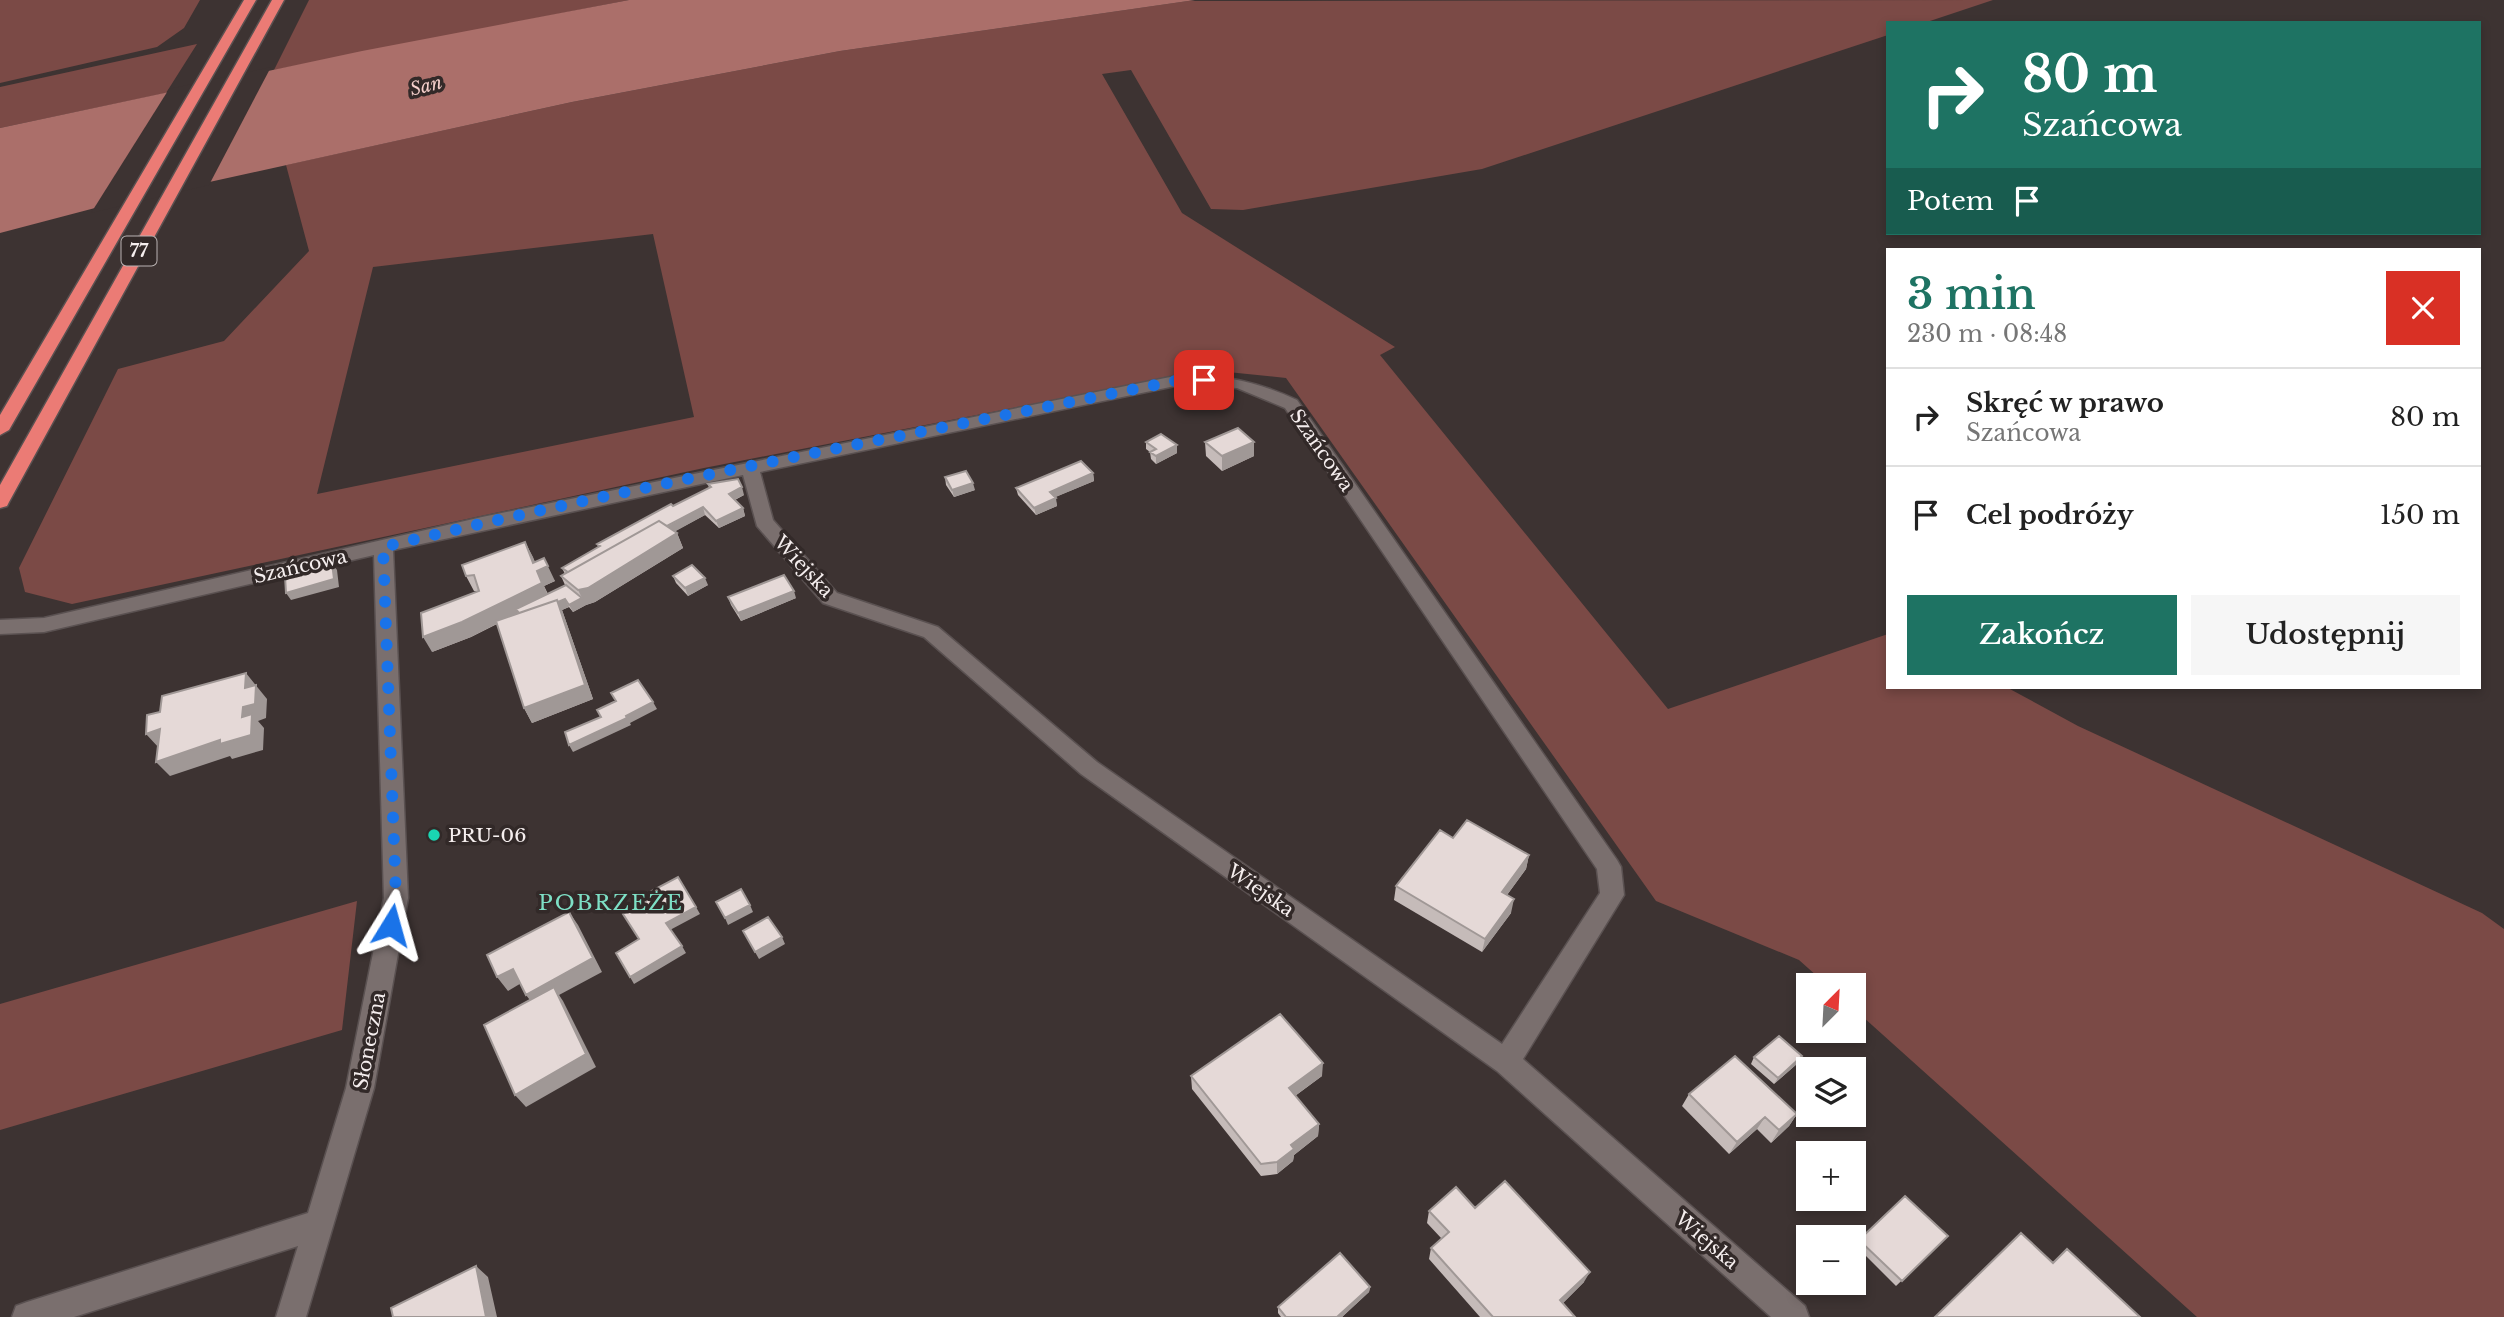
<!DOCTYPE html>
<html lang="pl">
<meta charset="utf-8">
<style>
:root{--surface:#fff;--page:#f6f6f6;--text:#222;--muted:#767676;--line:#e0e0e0;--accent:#1e7363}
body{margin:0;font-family:"Libre Baskerville",serif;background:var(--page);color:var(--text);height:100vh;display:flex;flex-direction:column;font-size:26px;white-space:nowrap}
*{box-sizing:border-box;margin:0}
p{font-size:23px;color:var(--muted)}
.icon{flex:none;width:38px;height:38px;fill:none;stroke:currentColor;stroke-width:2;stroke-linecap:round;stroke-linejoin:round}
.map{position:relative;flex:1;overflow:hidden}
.sheet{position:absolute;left:1886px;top:248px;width:595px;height:441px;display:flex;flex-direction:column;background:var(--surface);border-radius:0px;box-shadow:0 4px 10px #0003}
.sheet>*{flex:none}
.hud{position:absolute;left:1886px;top:21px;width:595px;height:214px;border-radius:0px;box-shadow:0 4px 10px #0003;background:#1e7363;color:#fff;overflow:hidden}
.needle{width:46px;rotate:24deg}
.controls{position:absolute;left:1796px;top:973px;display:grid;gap:14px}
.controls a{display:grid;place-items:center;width:70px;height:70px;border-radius:0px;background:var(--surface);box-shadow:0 4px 10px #0003;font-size:35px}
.pin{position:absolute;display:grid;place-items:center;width:60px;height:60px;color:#fff;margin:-30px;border-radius:14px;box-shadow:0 4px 10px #0006}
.me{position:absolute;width:77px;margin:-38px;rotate:8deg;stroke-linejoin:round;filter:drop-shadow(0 0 5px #0008)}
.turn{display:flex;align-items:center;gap:24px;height:147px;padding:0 21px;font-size:32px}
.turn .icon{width:91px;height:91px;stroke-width:2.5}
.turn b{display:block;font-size:49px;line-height:60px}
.then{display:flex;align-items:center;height:66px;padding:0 21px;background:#0003;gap:14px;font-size:26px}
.round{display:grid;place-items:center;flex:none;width:74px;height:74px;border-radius:0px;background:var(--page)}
.summary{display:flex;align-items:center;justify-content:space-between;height:119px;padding:0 21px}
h1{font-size:42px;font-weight:600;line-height:52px;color:var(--accent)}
.cta{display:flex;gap:14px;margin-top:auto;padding:14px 21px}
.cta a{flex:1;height:80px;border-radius:0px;background:var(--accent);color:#fff;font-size:28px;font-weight:600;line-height:80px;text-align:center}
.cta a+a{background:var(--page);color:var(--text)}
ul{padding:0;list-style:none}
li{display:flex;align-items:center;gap:21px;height:98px;padding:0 21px;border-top:2px solid var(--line)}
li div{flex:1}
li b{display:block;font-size:26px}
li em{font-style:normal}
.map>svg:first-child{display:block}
.green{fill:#7b4a46;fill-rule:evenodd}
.water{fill:#ab6f6a}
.pier{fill:#3d3332}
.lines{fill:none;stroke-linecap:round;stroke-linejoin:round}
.minor-casing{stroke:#5a5151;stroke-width:3}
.highway-casing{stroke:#5a5151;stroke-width:3}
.minor{fill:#7a6f6e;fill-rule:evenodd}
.highway{fill:#eb7b75;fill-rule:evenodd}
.wall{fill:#c5bbb9}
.shaded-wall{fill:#a09896}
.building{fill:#e5d9d7;stroke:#a09896;stroke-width:2}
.route{stroke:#1a73e8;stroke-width:12;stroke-dasharray:0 21.6}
.poi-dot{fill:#1ad5b2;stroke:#322928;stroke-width:2.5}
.labels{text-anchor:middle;stroke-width:7;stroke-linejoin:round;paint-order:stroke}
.far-water-label{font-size:18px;font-style:italic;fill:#f7d1cd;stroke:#322928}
.shield{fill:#322928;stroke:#bab3b3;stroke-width:2}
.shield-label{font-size:18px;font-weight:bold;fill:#f5eeee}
.street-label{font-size:19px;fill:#f5eeee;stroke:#322928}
.poi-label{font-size:19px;fill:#f5eeee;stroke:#322928;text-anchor:start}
.neighbourhood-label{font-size:21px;letter-spacing:2px;fill:#7ee0c6;stroke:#322928}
</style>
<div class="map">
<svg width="2504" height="1317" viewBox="0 0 2504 1317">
<rect width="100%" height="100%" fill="#3d3332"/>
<path class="green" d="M0,0H200L184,28L157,47L0,83Z
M309,0H629L274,70Z
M1993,0L1924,23H1888V35L1482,169L1243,210L1211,209L1131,70L1102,74L1182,213L1395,347L1380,355L1668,709L1888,634V688H2008L2078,726L2482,913L2504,929V1317H2197L1853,1008V985H1827L1799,960L1656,901L1286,378L1208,370L704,468L72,604L25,592L19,568L118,369L224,341L309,251L286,165L572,102L840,51L1188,1ZM653,234L694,417L317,494L373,267Z
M197,44L166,93L0,128V87Z
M357,901L342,1030L0,1130V1004Z"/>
<path class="water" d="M629,0H1195L840,51L572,102L114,203L0,233V128L362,51Z"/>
<path class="pier" d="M271,67L209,185L91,213L169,89Z"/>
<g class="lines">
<defs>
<path id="minor" d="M1180,375C1223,374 1258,382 1297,400L1617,860L1621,867L1624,895L1523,1059L1805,1306L1809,1317H1771L1497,1071L1081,774L924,637L823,603L757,526L743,475L393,550L408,898L374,1088L306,1317H276L298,1246L74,1317H12L16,1306L27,1302L308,1213L346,1088L384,898L374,555L44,632L0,634V620L44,618L482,517ZM1180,385L1237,388L1285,408L1597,869L1600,893L1502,1044L1097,762L938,627L837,593L773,520L760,472Z"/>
<path id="highway" d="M244,0H256L9,430L0,435V415Z
M272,0H284L9,502L7,506L0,508V485Z"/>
</defs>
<use href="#minor" class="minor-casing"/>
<use href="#highway" class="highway-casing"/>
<use href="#minor" class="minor"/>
<use href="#highway" class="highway"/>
</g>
<path class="wall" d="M1146,442L1177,445V453L1156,464L1151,459L1150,452L1146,449Z
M1205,442L1254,456L1222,471L1206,456Z
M1093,473L1094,481L1055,497L1057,506L1036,515L1018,495L1016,488Z
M945,477L975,490L954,497L946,485Z
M708,484L744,495L735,500L743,508L745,516L719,528L705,515L675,531L677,533L683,548L595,602L586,605L573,612L569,607L562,610L593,699L532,723L524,708L497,624L471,637L432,652L479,591H474L466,576L525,542L535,562L555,581L544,586L548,594L565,585L561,576L565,574L562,568L598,547L597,544L709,488Z
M673,576L708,585L688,596L676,583Z
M728,597L796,598L741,621L731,605Z
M1453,838L1529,855L1526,869L1507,895L1511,913L1482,952L1394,900L1396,886Z
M1754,1057L1798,1063L1774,1084L1751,1064Z
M1191,1076H1322L1295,1096L1319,1124L1318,1136L1294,1155L1293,1161L1277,1174L1261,1176L1192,1089Z
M1689,1094L1797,1114L1789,1126L1771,1143L1757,1129L1729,1154L1682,1106Z
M1475,1208L1584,1282L1562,1304L1575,1317H1480L1429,1259L1431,1248L1442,1239L1427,1223L1429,1211Z
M1948,1236L1896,1286L1855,1245L1859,1240Z
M1370,1287L1369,1292L1342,1317H1281L1278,1313V1307Z"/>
<path class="shaded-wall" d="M1254,442V456L1222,471V456Z
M1177,445V453L1156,464V456Z
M1093,473L1094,481L1051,499L1050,492Z
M973,483L975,490L954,497L952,490Z
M742,487L744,495L732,501L729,494Z
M1056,498L1057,506L1036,515L1034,508Z
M703,507L705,515L578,585L575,578Z
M743,508L745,516L719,528L716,521Z
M677,533L683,548L595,602L586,605L573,612L569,605L582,598L578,590Z
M525,542L533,557L538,571L544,558L555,581L544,586L549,598L516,609L518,613L471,637L432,652L423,637L533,563Z
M332,563L337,570L339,587L291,600L286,593Z
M705,578L708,585L688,596L685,588Z
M794,591L796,598L741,621L738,613Z
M565,599L569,607L562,610L593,699L532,723L524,708L558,602Z
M246,673L267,699L266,718L258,721L264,728L263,750L232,759L230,756L170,776L156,762L242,717Z
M653,702L657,709L630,723L631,725L573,752L569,745Z
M160,729L159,748L146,734Z
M1529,855L1526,869L1499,906L1502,892Z
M1514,899L1511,913L1482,952L1485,939Z
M750,905L753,912L728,925L725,918Z
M696,907L700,914L670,930L666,923Z
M569,912L578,925L602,972L559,995L563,1001L596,1067L526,1107L515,1095L536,1008L526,995Z
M782,937L785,944L759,959L755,952Z
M682,946L686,953L634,984L630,977Z
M513,969L523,982L508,991L497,977Z
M1802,1056L1798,1063L1774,1084L1778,1078Z
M1323,1063L1322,1076L1288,1101L1289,1088Z
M1797,1114L1789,1126L1771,1143L1779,1130Z
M1765,1117L1757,1129L1729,1154L1737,1142Z
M1319,1124L1318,1136L1294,1155L1293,1161L1277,1174V1162L1291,1145Z
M476,1266L488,1277L497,1317H486Z
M1590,1272L1584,1282L1555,1311L1560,1300Z
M1370,1287L1369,1292L1342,1317H1337Z"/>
<path class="building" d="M1238,428L1254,442L1222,456L1205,442Z
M1161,434L1177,445L1156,456L1150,452L1156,449L1146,442Z
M1081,461L1093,473L1050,492L1056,498L1034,508L1016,488Z
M966,471L973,483L952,490L945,477Z
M738,479L742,487L729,494L743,508L716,521L703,507L667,526L659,521L568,572L562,568L600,546L597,544L671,504L673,506L711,487L708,484Z
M659,521L677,533L588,588L578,590L561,576Z
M525,542L533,563L544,558L548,566L537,571L542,583L462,622L423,637L421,613L479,591L474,575L466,576L462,565Z
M332,563L334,579L286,593L285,576Z
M692,565L705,578L685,588L673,576Z
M784,575L794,591L738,613L728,597Z
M566,585L582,598L569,605L565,599L558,602L557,600L519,613L516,609Z
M557,600L585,685L524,708L496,621Z
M246,673L245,688L256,685L255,704L243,707L242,717L252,714L251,735L220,744V740L156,762L160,729L146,734L147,715L160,712L162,696Z
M638,680L653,702L626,716L627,718L569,745L565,732L601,717L597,710L616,701L611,693Z
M1467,820L1529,855L1502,892L1514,899L1485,939L1396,886L1440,830L1453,838Z
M678,877L696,907L666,923L682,946L630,977L616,953L639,939L623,914L646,901L644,895Z
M741,889L750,905L725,918L716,902Z
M569,912L593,958L526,995L513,969L497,977L487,955Z
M768,917L782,937L755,952L743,931Z
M554,987L586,1054L515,1095L484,1025Z
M1280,1014L1323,1063L1289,1088L1319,1124L1291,1145L1294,1149L1277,1162L1261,1164L1191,1076Z
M1779,1036L1802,1056L1778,1078L1754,1057Z
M1735,1056L1797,1114L1779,1130L1765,1117L1737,1142L1689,1094Z
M1505,1181L1590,1272L1560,1300L1575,1317H1493L1431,1248L1449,1232L1429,1211L1456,1187L1475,1208Z
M1905,1196L1948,1236L1902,1281L1859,1240Z
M2021,1233L2053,1263L2067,1249L2140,1317H1935Z
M1340,1253L1370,1287L1337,1317H1286L1278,1307Z
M476,1266L486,1317H393L391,1308Z"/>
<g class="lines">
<path class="route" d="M391,925L396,898L383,547C647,483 914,434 1180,380H1204"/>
</g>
<circle class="poi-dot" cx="434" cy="835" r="7"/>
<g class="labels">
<g class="far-water-label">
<text transform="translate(426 86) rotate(-14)" y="6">San</text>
</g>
<rect class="shield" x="121.5" y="236.5" width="35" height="29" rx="5"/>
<g class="shield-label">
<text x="139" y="257">77</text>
</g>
<g class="street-label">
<text transform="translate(1322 450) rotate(55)" y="7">Szańcowa</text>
<text transform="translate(300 566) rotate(-13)" y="7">Szańcowa</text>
<text transform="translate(804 566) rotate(47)" y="7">Wiejska</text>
<text transform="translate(1261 890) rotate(35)" y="7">Wiejska</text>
<text transform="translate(369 1041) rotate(-79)" y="7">Słoneczna</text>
<text transform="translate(1707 1240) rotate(41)" y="7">Wiejska</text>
</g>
<g class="poi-label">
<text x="448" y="842">PRU-06</text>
</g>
<g class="neighbourhood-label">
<text x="611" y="910">POBRZEŻE</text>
</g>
</g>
</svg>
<div class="controls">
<a><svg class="needle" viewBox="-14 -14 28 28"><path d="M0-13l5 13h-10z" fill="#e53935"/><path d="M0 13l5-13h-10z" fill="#767676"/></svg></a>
<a><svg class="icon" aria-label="layers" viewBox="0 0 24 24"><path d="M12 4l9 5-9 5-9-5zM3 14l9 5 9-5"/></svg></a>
<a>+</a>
<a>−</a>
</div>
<div class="pin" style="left:1204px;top:380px;background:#d93025"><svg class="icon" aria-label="arrive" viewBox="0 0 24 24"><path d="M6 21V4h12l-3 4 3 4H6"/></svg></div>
<svg class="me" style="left:391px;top:925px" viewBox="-20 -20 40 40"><path d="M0-17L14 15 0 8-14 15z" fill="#1a73e8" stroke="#fff" stroke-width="4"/></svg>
<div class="hud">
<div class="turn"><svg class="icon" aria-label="right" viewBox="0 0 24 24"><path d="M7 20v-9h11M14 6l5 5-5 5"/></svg><div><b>80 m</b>Szańcowa</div></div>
<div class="then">Potem<svg class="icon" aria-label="arrive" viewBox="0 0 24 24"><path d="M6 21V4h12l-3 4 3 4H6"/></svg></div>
</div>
<section class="sheet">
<div class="summary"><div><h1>3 min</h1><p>230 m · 08:48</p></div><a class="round" style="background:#d93025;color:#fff"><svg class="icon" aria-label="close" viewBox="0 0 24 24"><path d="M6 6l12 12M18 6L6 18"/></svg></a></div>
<ul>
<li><svg class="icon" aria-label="right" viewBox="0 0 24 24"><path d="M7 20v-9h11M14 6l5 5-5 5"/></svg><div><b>Skręć w prawo</b><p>Szańcowa</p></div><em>80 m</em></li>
<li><svg class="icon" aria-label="arrive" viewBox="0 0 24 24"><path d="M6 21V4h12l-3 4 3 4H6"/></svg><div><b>Cel podróży</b></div><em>150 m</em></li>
</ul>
<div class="cta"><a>Zakończ</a><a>Udostępnij</a></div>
</section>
</div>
